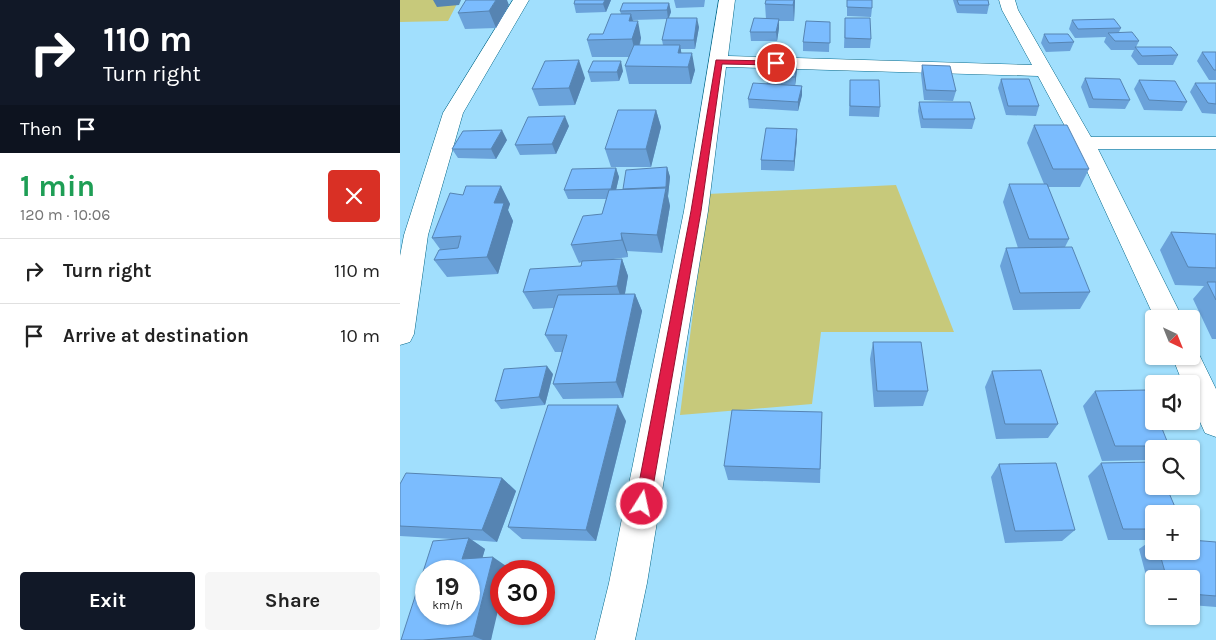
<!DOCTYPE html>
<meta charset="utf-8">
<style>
:root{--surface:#fff;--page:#f6f6f6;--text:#222;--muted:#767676;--line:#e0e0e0;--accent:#111827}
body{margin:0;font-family:Karla,sans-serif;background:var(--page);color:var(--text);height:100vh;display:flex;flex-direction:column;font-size:19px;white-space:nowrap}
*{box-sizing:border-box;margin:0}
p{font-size:16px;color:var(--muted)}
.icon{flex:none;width:28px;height:28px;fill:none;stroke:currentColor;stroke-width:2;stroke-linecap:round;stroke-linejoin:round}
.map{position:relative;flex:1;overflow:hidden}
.details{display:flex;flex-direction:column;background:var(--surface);width:400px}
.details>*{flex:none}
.hud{background:#111827;color:#fff;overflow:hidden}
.needle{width:32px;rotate:137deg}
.tools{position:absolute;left:745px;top:310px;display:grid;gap:10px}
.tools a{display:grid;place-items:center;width:55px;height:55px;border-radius:5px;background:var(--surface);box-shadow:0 1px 4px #0004;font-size:25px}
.speed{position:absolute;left:15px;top:560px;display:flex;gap:10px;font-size:25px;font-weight:700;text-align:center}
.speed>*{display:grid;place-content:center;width:65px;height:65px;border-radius:50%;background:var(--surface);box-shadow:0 1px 4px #0004;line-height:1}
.speed small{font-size:12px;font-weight:400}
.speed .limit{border:8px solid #d22;background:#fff;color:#111}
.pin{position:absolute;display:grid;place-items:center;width:42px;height:42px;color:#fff;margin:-21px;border:2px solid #fff;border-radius:50%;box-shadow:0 1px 5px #0007}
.me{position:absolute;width:55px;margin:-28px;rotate:10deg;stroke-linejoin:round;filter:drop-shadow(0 0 4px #0008)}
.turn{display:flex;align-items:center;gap:18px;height:105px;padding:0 20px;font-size:22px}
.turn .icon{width:65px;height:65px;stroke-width:2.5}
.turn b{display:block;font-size:35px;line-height:42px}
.then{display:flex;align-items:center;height:48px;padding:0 20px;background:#0003;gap:10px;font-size:19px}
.round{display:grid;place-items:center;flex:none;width:52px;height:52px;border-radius:5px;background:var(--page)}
.summary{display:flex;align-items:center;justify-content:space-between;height:85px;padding:0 20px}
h1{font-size:30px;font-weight:700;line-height:38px;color:#1e9e55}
.cta{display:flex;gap:10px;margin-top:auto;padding:10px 20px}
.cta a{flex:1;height:58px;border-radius:5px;background:var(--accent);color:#fff;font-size:20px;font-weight:700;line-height:58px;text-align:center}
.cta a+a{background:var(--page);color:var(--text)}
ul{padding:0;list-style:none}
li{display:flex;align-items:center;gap:15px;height:65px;padding:0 20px;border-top:1px solid var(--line)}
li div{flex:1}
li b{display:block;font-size:19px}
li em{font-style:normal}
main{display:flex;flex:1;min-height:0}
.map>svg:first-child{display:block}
.green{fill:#c7c97b}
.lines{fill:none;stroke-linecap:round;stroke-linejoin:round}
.minor-casing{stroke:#026687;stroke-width:1}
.minor{fill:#fff;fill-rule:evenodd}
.wall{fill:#6aa2da;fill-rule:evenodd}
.shaded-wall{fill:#5684b2}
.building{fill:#7bbcfe;stroke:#5684b2;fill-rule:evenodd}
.route{fill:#e11d48;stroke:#92132f}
</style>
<main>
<section class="details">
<div class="hud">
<div class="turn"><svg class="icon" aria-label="right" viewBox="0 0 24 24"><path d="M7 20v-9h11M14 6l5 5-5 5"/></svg><div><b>110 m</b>Turn right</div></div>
<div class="then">Then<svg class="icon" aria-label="arrive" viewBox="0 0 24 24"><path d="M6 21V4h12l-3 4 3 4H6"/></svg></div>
</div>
<div class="summary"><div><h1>1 min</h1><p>120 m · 10:06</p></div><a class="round" style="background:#d93025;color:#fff"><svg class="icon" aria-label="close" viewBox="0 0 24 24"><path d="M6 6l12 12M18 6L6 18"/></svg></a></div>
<ul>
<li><svg class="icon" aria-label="right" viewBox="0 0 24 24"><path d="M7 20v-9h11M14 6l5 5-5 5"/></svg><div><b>Turn right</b></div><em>110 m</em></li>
<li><svg class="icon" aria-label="arrive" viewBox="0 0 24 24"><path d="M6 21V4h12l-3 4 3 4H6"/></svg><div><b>Arrive at destination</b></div><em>10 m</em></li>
</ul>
<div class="cta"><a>Exit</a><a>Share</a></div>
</section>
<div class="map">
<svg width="816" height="640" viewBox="0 0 816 640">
<rect width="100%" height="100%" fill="#a1dffd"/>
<path class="green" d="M0,0H59L48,21L0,22Z
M496,185L554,332H421L412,404L280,415L308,194Z"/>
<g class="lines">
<defs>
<path id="minor" d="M113,0H129L63,113L28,235L14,334L10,342L0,345V256L4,235L43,113Z
M319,0H335L328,56L632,65L602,10L599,0H615L618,10L691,137H816V149H698L783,319H755L674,143L638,76L326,67L308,211L247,583L235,640H195L209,583L284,211Z
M791,346L796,348L816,389V437L805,433L791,402V384H783L772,356H791Z"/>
</defs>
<use href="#minor" class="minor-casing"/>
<use href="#minor" class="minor"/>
</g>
<path class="wall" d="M211,0L206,12L176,13L174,4Z
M274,0H305L304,7L276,8Z
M395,0L394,21H379V28L377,41H351L350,32L366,19L365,4Z
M447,0L472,8L471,17L447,16Z
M553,0H588L589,5L587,14L557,13Z
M269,3L271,12L269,18L299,27L295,49H281V53L295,70L291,84H229L225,66L229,57H192L187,40L203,34L221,14L220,11ZM267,19L262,40L263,45H240L241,38L233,20Z
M109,5L96,28L65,29L58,13Z
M445,18L471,39L470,48H444Z
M672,20L721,28L719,32L739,41L736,47L778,55L773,65H738L731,56L734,50H711L704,42L706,37L675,38L669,29Z
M430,22L429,52L403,51V42Z
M644,34L674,42L670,51L646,52L641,43Z
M802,52H816V80H809L797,61Z
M522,65L556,91L553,101L524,100L521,74Z
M397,70L395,85L402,86V95L398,111L349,108L348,99L367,84L366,76Z
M223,71L219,81L191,82L188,72Z
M185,78L175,105L139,106L132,89Z
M685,78L730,100L725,109L689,108L681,87Z
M601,79L639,106L636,116L606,115L598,88Z
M450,80L480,107L479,117L449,116Z
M739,80L787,102L782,111L744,110L734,89Z
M795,83H816V114L802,113L790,92Z
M519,102L575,119L572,129L521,128L518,111Z
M256,110L261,127L251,167H211L205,149Z
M634,125L689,169L680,187H648L669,239L665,247L690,292L680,309L613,310L600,266L606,248H618L603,202L609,184H644L627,143Z
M169,126L156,154L120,155L115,145Z
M397,138L394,171L361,170V160Z
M107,140L96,159L58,158L52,149Z
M267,167L270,177L268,196L270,206L262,253L227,251L228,257L206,260L222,259L228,276L225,294H235L242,311L223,398L163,399L153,384L162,352H155L145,335L154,308L133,309L123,292L181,266L182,262L179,263L171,245L202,214L206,199H168L164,190L216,168L219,177L216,190L223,189Z
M101,186L110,204L108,210L113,221L98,274L47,277L34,260L40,249L32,238L63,195Z
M771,232L816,234V339H812L793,299L804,286L775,285L760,250Z
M473,342L528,391L523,406L474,407L470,359Z
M592,371L658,424L648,438L596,439L585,387Z
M153,374L145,405L101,409L95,401Z
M695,391L769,446L766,449H754V460L702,461L683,406Z
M422,412L420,483L328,480L324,466Z
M226,421L196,541L122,539L108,527Z
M701,463L754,514V551H791L816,542V607L791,605V579H754V602H753L739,549L752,540H708L688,476Z
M599,464L675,530L662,541L605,543L591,477Z
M102,478L116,491L97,542L72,540L85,549L82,558L109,568L108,571H101L91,640H1L52,539L0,536V484Z"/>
<path class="shaded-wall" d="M33,0H61L59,5L37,7Z
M96,0H107L109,5L96,28L89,11Z
M205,0H211L206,12L203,4Z
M394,0H395L394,21L393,5Z
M269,3L271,12L268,19L267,10Z
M231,14L235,29L238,21L241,38L236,57L232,39L229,21Z
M297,18L299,27L295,49L294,40Z
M379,19V28L377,41L376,32Z
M280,45L283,62L278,53Z
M292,53L295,70L291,84L288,67Z
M179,60L185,78L175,105L169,88Z
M221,61L223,71L219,81L217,72Z
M396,61L397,70L395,86V77Z
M402,86V95L398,111V102Z
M256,110L261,127L251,167L246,149Z
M165,116L169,126L156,154L152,144Z
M397,129V138L394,171V161Z
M102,130L107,140L96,159L91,149Z
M267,167L270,177L268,196L266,187Z
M216,168L219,177L214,199L211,189Z
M101,186L110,204L108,210L113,221L98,274L87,257L94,203Z
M266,188L270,206L262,253L257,235Z
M221,233L227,251L228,257L222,240Z
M222,259L228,276L223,304L217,286Z
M235,294L242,311L223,398L216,382Z
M147,366L153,374L145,405L139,397Z
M218,405L226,421L196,541L186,530Z
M102,478L116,491L97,542L82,530Z
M69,538L85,549L79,570L62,559Z
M93,557L109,568L108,571H101V598L91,640H83L73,636Z"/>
<path class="building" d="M66,0H96L89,11L58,13Z
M175,0H205L203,4H174Z
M366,0H394L393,5L365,4Z
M447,0H472V8L447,7Z
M557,0H588L589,5H559Z
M223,3H269L267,10L220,11Z
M211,14H231L229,21H238L232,39L187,40L190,34H203Z
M267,18H297L294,40H262Z
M354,18L379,19L376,32H350Z
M445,18H470L471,39L445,38Z
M714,19L721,28L678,29L672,20Z
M406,21L430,22V43L403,42Z
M732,32L739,41H715L708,33Z
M644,34H668L674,42L649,43Z
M234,45H280L278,53H292L288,67L225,66Z
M735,47H771L778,55L742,56Z
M802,52H816V70H814Z
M179,60L169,88L132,89L145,61Z
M369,60L396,61L395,77L366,76Z
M193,61H221L217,72H188Z
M522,65L550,66L556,91L526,90Z
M685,78L720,79L730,100L693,99Z
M601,79H629L639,106H608Z
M450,80H479L480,107L450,106Z
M739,80L775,81L787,102L749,100Z
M353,83L402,86L398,102L348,99Z
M795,83H816V104L808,103Z
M519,102H570L575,119H523Z
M218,110H256L246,149H205Z
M165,116L152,144L115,145L128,117Z
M634,125H667L689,169H653Z
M366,128L397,129L394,161L361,160Z
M102,130L91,149H52L63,131Z
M267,167L266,187L223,189L226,170Z
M216,168L211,189L164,190L172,169Z
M609,184H647L669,239H629Z
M66,186H101L94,203H104L87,257L34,260L39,250L58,248L61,236L32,238L50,193L63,195Z
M266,188L257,235L221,233L222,240L171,245L183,216L202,214L209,190Z
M771,232L816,234V268L788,267Z
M672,247L690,292L620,293L606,248Z
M222,259L217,286L123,292L130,269L181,266L182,261Z
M807,282H816V300Z
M235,294L216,382L153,384L167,335H145L158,295Z
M473,342H521L528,391H477Z
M147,366L139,397L95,401L104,369Z
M641,370L658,424H605L592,371Z
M746,390L754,409V421H759L769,446H715L695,391Z
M148,405H218L186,530L108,527Z
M332,410L422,412L420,469L324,466Z
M754,462V486H766L778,514H754V529H723L701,463Z
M656,463L675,530L615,531L599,464Z
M6,473L102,478L82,530L0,526V484Z
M69,538L62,559L93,557L73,636L23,640H1L33,541ZM26,571H69V614H26Z
M791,540L816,542V596L791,594V579H767L759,551H791Z"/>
<path class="route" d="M316,60L376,61L380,63L376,65L322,64L301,211L250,504L248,509L242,511L237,509L235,504L291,211Z"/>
</svg>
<div class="tools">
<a><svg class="needle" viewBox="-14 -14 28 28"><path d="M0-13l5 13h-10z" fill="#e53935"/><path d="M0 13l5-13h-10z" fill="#767676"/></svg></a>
<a><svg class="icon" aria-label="sound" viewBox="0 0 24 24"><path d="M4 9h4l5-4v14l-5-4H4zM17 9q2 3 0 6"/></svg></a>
<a><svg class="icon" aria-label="search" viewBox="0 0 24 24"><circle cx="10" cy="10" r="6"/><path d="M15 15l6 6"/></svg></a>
<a>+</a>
<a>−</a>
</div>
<div class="speed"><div>19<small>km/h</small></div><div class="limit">30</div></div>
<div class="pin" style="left:376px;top:63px;background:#d93025"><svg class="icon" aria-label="arrive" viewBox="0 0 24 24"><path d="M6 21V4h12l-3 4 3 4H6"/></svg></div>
<svg class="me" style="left:242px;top:504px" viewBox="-20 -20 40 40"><circle r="17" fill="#e11d48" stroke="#fff" stroke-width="3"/><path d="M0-11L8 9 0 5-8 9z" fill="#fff"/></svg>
</div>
</main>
